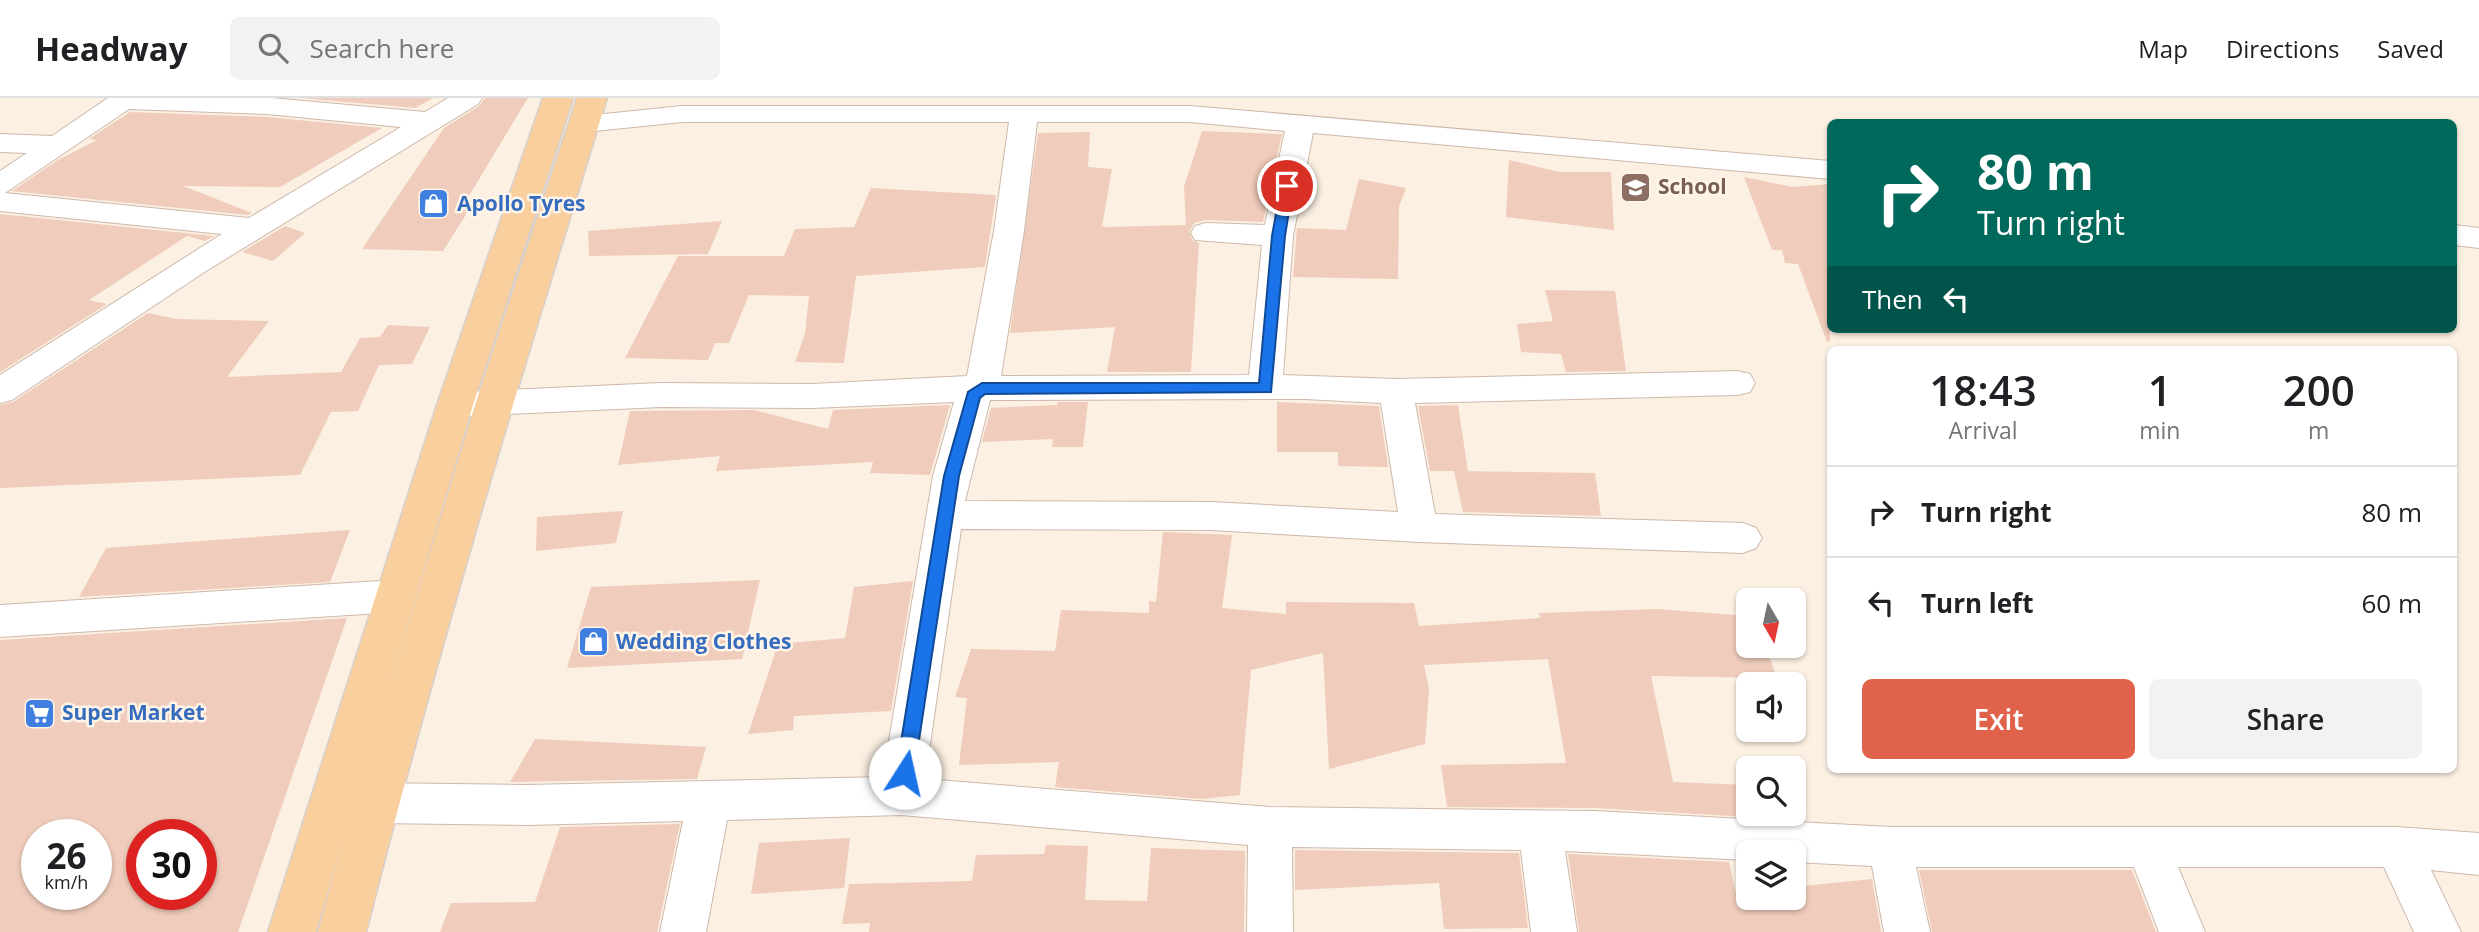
<!DOCTYPE html>
<style>
:root{--surface:#fff;--page:#f2f2f2;--text:#202124;--muted:#757577;--line:#e0e0e0;--accent:#e1624b}
body{margin:0;font-family:"Open Sans",sans-serif;background:var(--page);color:var(--text);height:100vh;display:flex;flex-direction:column;font-size:26px;white-space:nowrap}
*{box-sizing:border-box;margin:0}
p{font-size:23px;color:var(--muted)}
.icon{flex:none;width:38px;height:38px;fill:none;stroke:currentColor;stroke-width:2;stroke-linecap:round;stroke-linejoin:round}
.map{position:relative;flex:1;overflow:hidden}
.panel{position:absolute;left:1827px;top:248px;width:630px;height:427px;display:flex;flex-direction:column;background:var(--surface);border-radius:10px;box-shadow:0 2px 5px #0004}
.panel>*{flex:none}
.banner{position:absolute;left:1827px;top:21px;width:630px;height:214px;border-radius:10px;box-shadow:0 2px 5px #0004;background:#00695c;color:#fff;overflow:hidden}
.needle{width:46px;rotate:171deg}
.tools{position:absolute;left:1736px;top:490px;display:grid;gap:14px}
.tools a{display:grid;place-items:center;width:70px;height:70px;border-radius:10px;background:var(--surface);box-shadow:0 2px 5px #0004;font-size:35px}
.speed{position:absolute;left:21px;top:721px;display:flex;gap:14px;font-size:35px;font-weight:700;text-align:center}
.speed>*{display:grid;place-content:center;width:91px;height:91px;border-radius:50%;background:var(--surface);box-shadow:0 2px 5px #0004;line-height:1}
.speed small{font-size:18px;font-weight:400}
.speed .limit{border:10px solid #d22;background:#fff;color:#111}
.pin{position:absolute;display:grid;place-items:center;width:60px;height:60px;color:#fff;margin:-30px;border:4px solid #fff;border-radius:50%;box-shadow:0 2px 7px #0007}
.me{position:absolute;width:77px;margin:-38px;rotate:10deg;stroke-linejoin:round;filter:drop-shadow(0 0 5px #0008)}
.turn{display:flex;align-items:center;gap:24px;height:147px;padding:0 35px;font-size:32px}
.turn .icon{width:91px;height:91px;stroke-width:2.5}
.turn b{display:block;font-size:49px;line-height:60px}
.then{display:flex;align-items:center;height:66px;padding:0 35px;background:#0003;gap:14px;font-size:26px}
.eta{display:flex;justify-content:space-evenly;align-items:center;height:119px;text-align:center}
.eta b{font-size:42px;font-weight:600;line-height:49px}
.button{display:flex;gap:14px;margin-top:auto;padding:14px 35px}
.button a{flex:1;height:80px;border-radius:10px;background:var(--accent);color:#fff;font-size:28px;font-weight:600;line-height:80px;text-align:center}
.button a+a{background:var(--page);color:var(--text)}
ul{padding:0;list-style:none}
li{display:flex;align-items:center;gap:21px;height:91px;padding:0 35px;border-top:2px solid var(--line)}
li div{flex:1}
li b{display:block;font-size:26px}
li em{font-style:normal}
header{display:flex;align-items:center;gap:42px;box-sizing:border-box;height:98px;padding:0 35px;background:var(--surface);border-bottom:2px solid var(--line)}
header strong{font-size:33px}
nav{display:flex;gap:38px;margin-inline-start:auto;font-size:24px}
.search{width:490px;height:63px;background:var(--page);display:flex;align-items:center;gap:18px;box-sizing:border-box;padding:0 24px;border-radius:10px;color:var(--muted);font-size:26px}
.map>svg:first-child{display:block}
.building{fill:#efccbb;fill-rule:evenodd}
.lines{fill:none;stroke-linecap:round;stroke-linejoin:round}
.minor-casing{stroke:#ceb9ac;stroke-width:2}
.primary-casing{stroke:#d7cfcc;stroke-width:3}
.minor{fill:#fff;fill-rule:evenodd}
.primary{fill:#f8cf9d;fill-rule:evenodd}
.route{fill:#1a73e8;stroke:#114b97;stroke-width:2}
.labels{text-anchor:middle;stroke-width:5;stroke-linejoin:round;paint-order:stroke}
.education-label{font-size:21px;font-weight:bold;fill:#785e54;stroke:#fef4e8;text-anchor:start}
.shop-label{font-size:21px;font-weight:bold;fill:#366cbe;stroke:#fef4e8;text-anchor:start}
</style>
<header>
<strong>Headway</strong>
<div class="search"><svg class="icon" aria-label="search" viewBox="0 0 24 24"><circle cx="10" cy="10" r="6"/><path d="M15 15l6 6"/></svg>Search here</div>
<nav><a>Map</a><a>Directions</a><a>Saved</a></nav>
</header>
<div class="map">
<svg width="2479" height="834" viewBox="0 0 2479 834">
<rect width="100%" height="100%" fill="#fbf0e2"/>
<path class="building" d="M300,0H433L415,10Z
M485,0H528L467,101L475,102L443,153L362,151L444,30L479,8Z
M130,14L267,19L382,30L280,89L183,88L252,115L248,117L12,93L58,62L97,42L89,41Z
M1202,33L1282,36L1263,124L1205,122L1194,125L1189,134L1193,143L1199,145L1191,274H1107L1115,229L1010,235L1038,35L1090,34L1088,69L1112,71L1102,128L1106,129L1186,127L1184,89Z
M1509,62L1559,74H1611L1614,132L1506,119Z
M1744,79L1792,89L1830,86V243L1827,244L1798,166L1785,165L1782,152H1772Z
M1359,81L1406,90L1399,109L1398,181L1293,179L1297,130L1346,132Z
M871,90L996,97L985,169L856,178L844,265L795,264L805,236L809,198L749,197L729,245H715L708,262L625,260L678,158H784L795,131L854,129Z
M0,116L214,138L205,143L187,138L89,202L107,206L0,274Z
M722,123L708,156L589,158L588,133Z
M285,128L305,135L273,163L242,154Z
M1545,192L1615,193L1626,273L1566,274L1561,256L1521,254L1517,226L1553,223Z
M148,215L176,221L269,223L227,279L341,274L360,240L380,239L388,227L430,229L412,266L379,267L358,313L331,314L300,377L0,390V307L13,304Z
M1058,304H1088L1083,349H1052L1053,341L982,344L991,310L1057,307Z
M1277,304L1379,308L1388,369L1338,368V354H1277Z
M950,307L930,377L870,375L873,364L716,373L720,358L618,367L630,313L754,312L828,331L833,312Z
M1458,307L1468,373H1430L1418,308Z
M1454,373L1595,375L1601,418L1463,414Z
M623,413L616,445L536,453L537,419Z
M350,432L330,484L79,499L106,450Z
M1163,434L1232,437L1222,510L1286,516V504L1414,505L1419,528L1540,520L1539,515L1657,511L1748,518V548H1765L1777,580L1651,578L1673,684L1748,687V719L1595,710L1447,709L1441,667L1566,665L1548,561L1424,567L1429,591L1425,646L1329,671L1323,555L1251,572L1240,697L1202,701L1055,689L1059,664L959,667L967,600L955,599L971,551L1055,553L1061,512L1149,515V503L1156,504Z
M760,482L742,561L567,570L591,489Z
M913,483L891,613L794,618L793,632L748,636L778,546L845,540L854,489Z
M347,520L238,834H0V542ZM37,737H96V796H37ZM142,737H201V796H142Z
M535,641L706,649L697,681L510,684Z
M680,726L657,834H440L451,805L535,804L560,729Z
M850,740L844,790L751,796L759,745Z
M1046,747L1088,748L1085,802L1147,803L1151,750L1245,753L1244,834H869L870,825L842,826L849,786L972,783L976,757L1044,756Z
M1295,752L1519,755L1528,830L1444,831L1439,785L1295,792Z
M1568,756L1729,764L1737,800H1794V789L1872,781L1881,834H1579Z
M1919,772H2132L2156,834H1932Z"/>
<g class="lines">
<defs>
<path id="minor" d="M108,0H271L425,14L448,0H482L478,6L206,173L12,302L0,305V277L222,136L0,113V73L27,55L0,54V36L52,38ZM129,11L267,16L401,29L249,120L5,95Z
M682,8H1190L1830,63V81L1313,35L1293,138L1283,277L1396,281L1738,273L1750,276L1755,285L1750,294L1738,297L1415,305L1435,416L1743,425L1756,430L1762,440L1756,450L1743,455L1419,444L1211,432L961,431L925,681L1270,709L1595,713L1890,729H2397L2479,735V777L2431,772L2461,834H2414L2384,769H2178L2205,834H2159L2134,769H1916L1930,834H1884L1872,768L1794,764V754H1748V762L1565,753L1577,834H1531L1521,752L1292,749L1293,834H1247L1248,747L901,717L727,722L706,834H660L683,723L527,727L376,725L361,719L355,705L361,691L376,685L527,687L883,679L933,378L954,304L812,310L661,309L466,318L454,315L449,306L454,297L466,294L661,285L812,286L967,278L994,133L1009,24H682L585,34L575,32L571,26L575,20L585,18ZM1037,24H1190L1285,33L1265,127L1206,125L1195,128L1191,135L1195,142L1262,147L1249,277L1001,278L1024,133ZM1305,301L1381,305L1398,414L1211,404L965,403L990,302Z
M2454,127L2479,130V150L2454,147Z
M396,482L410,487L415,498L410,509L396,514L0,539V507Z"/>
<path id="primary" d="M543,0H573L473,307L391,582L476,304L577,0H607C521,276 437,553 366,834H318L342,746L316,834H268L437,307Z"/>
</defs>
<use href="#minor" class="minor-casing"/>
<use href="#primary" class="primary-casing"/>
<use href="#minor" class="minor"/>
<use href="#primary" class="primary"/>
</g>
<path class="route" d="M1287,84L1293,88L1285,138L1271,294L985,296L980,300L959,378L914,675L911,681L905,683L898,681L896,675L944,378L968,294L982,285H1259L1272,138L1281,88Z"/>
<defs>
<symbol id="school-square" viewBox="-11 -11 22 22"><rect x="-9" y="-9" width="18" height="18" rx="4" fill="#8d6e63" stroke="#fef4e8"/><path d="M0-5L7-2L0 1L-7-2ZM-4 1L0 2.5L4 1V4Q0 6-4 4Z" fill="#fff"/></symbol>
<symbol id="shop-square" viewBox="-11 -11 22 22"><rect x="-9" y="-9" width="18" height="18" rx="4" fill="#3f7fe0" stroke="#fef4e8"/><path d="M-5-2.5h2.3a2.7 3.5 0 0 1 5.4 0H5L5.5 6h-11ZM-1.5-2.5h3a1.5 2.3 0 0 0-3 0Z" fill="#fff"/></symbol>
<symbol id="supermarket-square" viewBox="-11 -11 22 22"><rect x="-9" y="-9" width="18" height="18" rx="4" fill="#3f7fe0" stroke="#fef4e8"/><path d="M-6-5.5h2.5l.6 2H6L4.5 2H-2.5L-4.4-4H-6ZM-1.5 3.2a1.3 1.3 0 1 0 .1 0ZM3 3.2a1.3 1.3 0 1 0 .1 0Z" fill="#fff"/></symbol>
</defs>
<g fill-rule="evenodd">
<use href="#school-square" x="1618" y="72" width="35" height="35"/>
<use href="#shop-square" x="416" y="88" width="35" height="35"/>
<use href="#shop-square" x="576" y="526" width="35" height="35"/>
<use href="#supermarket-square" x="22" y="598" width="35" height="35"/>
</g>
<g class="labels">
<g class="education-label">
<text x="1658" y="96">School</text>
</g>
<g class="shop-label">
<text x="457" y="113">Apollo Tyres</text>
<text x="616" y="551">Wedding Clothes</text>
<text x="62" y="622">Super Market</text>
</g>
</g>
</svg>
<div class="tools">
<a><svg class="needle" viewBox="-14 -14 28 28"><path d="M0-13l5 13h-10z" fill="#e53935"/><path d="M0 13l5-13h-10z" fill="#757577"/></svg></a>
<a><svg class="icon" aria-label="sound" viewBox="0 0 24 24"><path d="M4 9h4l5-4v14l-5-4H4zM17 9q2 3 0 6"/></svg></a>
<a><svg class="icon" aria-label="search" viewBox="0 0 24 24"><circle cx="10" cy="10" r="6"/><path d="M15 15l6 6"/></svg></a>
<a><svg class="icon" aria-label="layers" viewBox="0 0 24 24"><path d="M12 4l9 5-9 5-9-5zM3 14l9 5 9-5"/></svg></a>
</div>
<div class="speed"><div>26<small>km/h</small></div><div class="limit">30</div></div>
<div class="pin" style="left:1287px;top:88px;background:#d93025"><svg class="icon" aria-label="arrive" viewBox="0 0 24 24"><path d="M6 21V4h12l-3 4 3 4H6"/></svg></div>
<svg class="me" style="left:905px;top:675px" viewBox="-20 -20 40 40"><circle r="19" fill="#fff"/><path d="M0-13L10 11 0 6-10 11z" fill="#1a73e8"/></svg>
<div class="banner">
<div class="turn"><svg class="icon" aria-label="right" viewBox="0 0 24 24"><path d="M7 20v-9h11M14 6l5 5-5 5"/></svg><div><b>80 m</b>Turn right</div></div>
<div class="then">Then<svg class="icon" aria-label="left" viewBox="0 0 24 24"><path d="M17 20v-9H6M10 6l-5 5 5 5"/></svg></div>
</div>
<section class="panel">
<div class="eta">
<div><b>18:43</b><p>Arrival</p></div>
<div><b>1</b><p>min</p></div>
<div><b>200</b><p>m</p></div>
</div>
<ul>
<li><svg class="icon" aria-label="right" viewBox="0 0 24 24"><path d="M7 20v-9h11M14 6l5 5-5 5"/></svg><div><b>Turn right</b></div><em>80 m</em></li>
<li><svg class="icon" aria-label="left" viewBox="0 0 24 24"><path d="M17 20v-9H6M10 6l-5 5 5 5"/></svg><div><b>Turn left</b></div><em>60 m</em></li>
</ul>
<div class="button"><a>Exit</a><a>Share</a></div>
</section>
</div>
